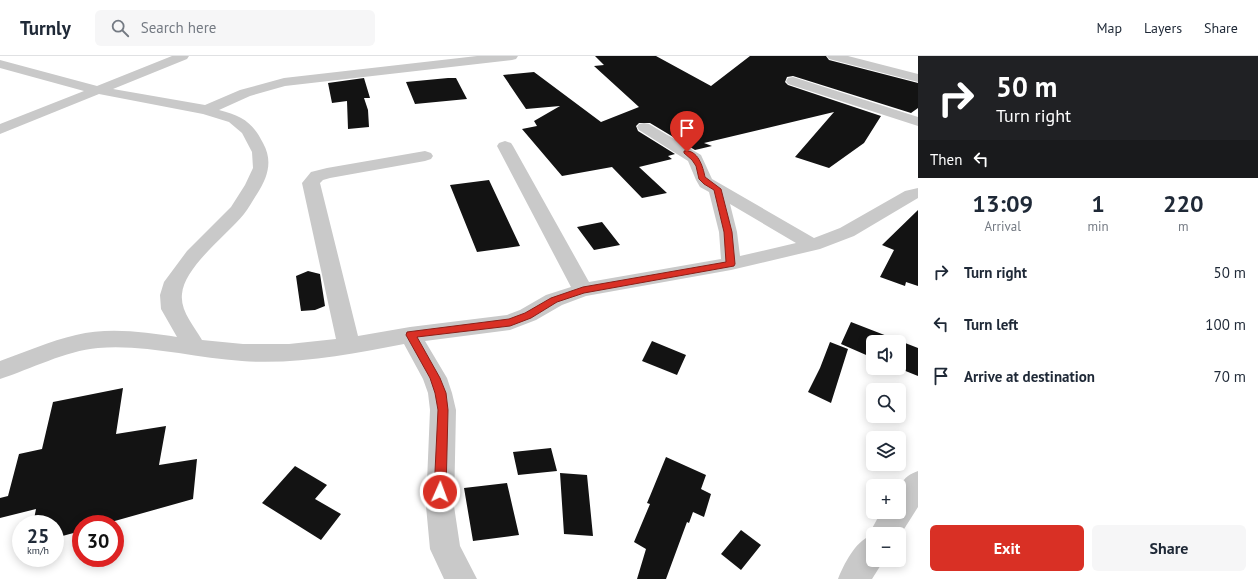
<!DOCTYPE html>
<meta charset="utf-8">
<style>
:root{--surface:#fff;--page:#f6f6f7;--text:#1f2937;--muted:#747a83;--line:#e0e1e3;--accent:#d93025}
body{margin:0;font-family:"PT Sans",sans-serif;background:var(--page);color:var(--text);height:100vh;display:flex;flex-direction:column;font-size:15px;white-space:nowrap}
*{box-sizing:border-box;margin:0}
p{font-size:13px;color:var(--muted)}
.icon{flex:none;width:22px;height:22px;fill:none;stroke:currentColor;stroke-width:2;stroke-linecap:round;stroke-linejoin:round}
.map{position:relative;flex:1;overflow:hidden}
.panel{display:flex;flex-direction:column;background:var(--surface);width:340px}
.panel>*{flex:none}
.top-card{background:#202124;color:#fff;overflow:hidden}
.buttons{position:absolute;left:866px;top:279px;display:grid;gap:8px}
.buttons a{display:grid;place-items:center;width:40px;height:40px;border-radius:6px;background:var(--surface);box-shadow:0 2px 10px #0003;font-size:20px}
.speed{position:absolute;left:12px;top:459px;display:flex;gap:8px;font-size:20px;font-weight:700;text-align:center}
.speed>*{display:grid;place-content:center;width:52px;height:52px;border-radius:50%;background:var(--surface);box-shadow:0 2px 10px #0003;line-height:1}
.speed small{font-size:10px;font-weight:400}
.speed .limit{border:6px solid #d22;background:#fff;color:#111}
.pin{position:absolute;display:grid;place-items:center;width:34px;height:34px;color:#fff;margin:-41px -17px;border-radius:50% 50% 50% 0;rotate:-45deg;box-shadow:0 0 4px #0007}
.pin .icon{rotate:45deg}
.me{position:absolute;width:44px;margin:-22px;rotate:2deg;stroke-linejoin:round;filter:drop-shadow(0 0 3px #0008)}
.turn{display:flex;align-items:center;gap:14px;height:84px;padding:0 12px;font-size:18px}
.turn .icon{width:52px;height:52px;stroke-width:2.5}
.turn b{display:block;font-size:28px;line-height:34px}
.then{display:flex;align-items:center;height:38px;padding:0 12px;background:#0003;gap:8px;font-size:15px}
.eta{display:flex;justify-content:space-evenly;align-items:center;height:68px;text-align:center}
.eta b{font-size:24px;font-weight:600;line-height:28px}
.action{display:flex;gap:8px;margin-top:auto;padding:8px 12px}
.action a{flex:1;height:46px;border-radius:6px;background:var(--accent);color:#fff;font-size:16px;font-weight:600;line-height:46px;text-align:center}
.action a+a{background:var(--page);color:var(--text)}
ul{padding:0;list-style:none}
li{display:flex;align-items:center;gap:12px;height:52px;padding:0 12px}
li div{flex:1}
li b{display:block;font-size:15px}
li em{font-style:normal}
header{display:flex;align-items:center;gap:24px;box-sizing:border-box;height:56px;padding:0 20px;background:var(--surface);border-bottom:1px solid var(--line)}
header strong{font-size:19px}
nav{display:flex;gap:22px;margin-inline-start:auto;font-size:14px}
.search{width:280px;height:36px;background:var(--page);display:flex;align-items:center;gap:10px;box-sizing:border-box;padding:0 14px;border-radius:6px;color:var(--muted);font-size:15px}
main{display:flex;flex:1;min-height:0}
.map>svg:first-child{display:block}
.building{fill:#131313}
.lines{fill:none;stroke-linecap:round;stroke-linejoin:round}
.minor{fill:#c9c9c9;fill-rule:evenodd}
.route{fill:#d93025;stroke:#8d1f18}
</style>
<header>
<strong>Turnly</strong>
<div class="search"><svg class="icon" aria-label="search" viewBox="0 0 24 24"><circle cx="10" cy="10" r="6"/><path d="M15 15l6 6"/></svg>Search here</div>
<nav><a>Map</a><a>Layers</a><a>Share</a></nav>
</header>
<main>
<div class="map">
<svg width="918" height="523" viewBox="0 0 918 523">
<rect width="100%" height="100%" fill="#fff"/>
<path class="building" d="M595,0H656L711,30L750,0H826L829,4L918,27V52L911,57L793,20L787,21L785,26L788,29L881,60L864,87L829,112L795,101L834,56L704,87L712,90L695,94L650,67H639L636,70L638,75L675,98L668,100L672,103L639,111L667,137L642,142L612,111L562,120L522,73L537,70L534,65L560,50L526,53L503,19L534,16L601,66L639,51L594,10L604,9Z
M364,22L370,42H364L368,54L369,71L348,73L347,45L332,47L328,27Z
M448,22H456L467,43L415,48L406,26Z
M489,124L520,190L477,196L450,129Z
M918,154V230L906,226L905,230L880,221L894,194L882,189Z
M602,166L620,189L594,194L577,171Z
M308,215L320,218L325,250L315,254L301,255L296,220Z
M851,266L918,292V320L898,312H899V286H873V302L841,288Z
M652,285L686,299L677,319L642,305Z
M830,286L848,293L831,347L808,336L820,312Z
M123,332L116,378L166,370L159,409L197,403L193,443L104,468H81V475L55,482V468H33L36,453L0,462V442L8,440L19,398L42,393L53,346Z
M551,392L557,415L518,419L513,396Z
M666,401L706,419L701,433L711,438L704,461L693,456L689,467L687,466L666,523H637L646,493L634,486L650,448L647,447L650,440Z
M295,410L327,429L315,443L341,458L321,484L262,447Z
M560,417L587,419L593,480L564,478Z
M507,427L519,479L473,485L464,432Z
M741,474L761,489L741,514L721,498Z"/>
<g class="lines">
<path class="minor" d="M172,0H189L187,3L113,33L205,49L240,34L284,22L477,0H518L516,3L512,4L285,30L250,40L219,54C241,60 252,65 263,87C273,105 268,121 257,138C253,144 249,152 244,158C227,179 184,211 182,238C180,255 194,270 202,284L243,288H289L336,283L302,127L311,116L327,112L425,95L431,97L433,100L431,103L425,105L330,122L323,124L320,127L358,280L410,271L507,259L520,254L546,239L571,231L497,90L499,87L505,85L511,87L513,90L589,226L721,203L719,176L709,136L700,131L696,124L688,105L639,74L637,71L639,68L644,67L649,68L701,99L712,123L814,182L840,172L905,135L918,132V142L854,180L820,193L731,214L586,240L562,249L536,264L510,274L425,285L447,322L452,337L456,354L454,450L460,490L477,523H444L430,493L426,450L430,354L428,337L423,323L404,288C351,298 296,309 242,305C194,302 146,288 98,292C65,295 31,313 0,323V305C25,296 50,285 76,279C108,271 145,276 177,281L161,253L160,239L164,226L187,195L231,151L245,129L253,112L252,96L242,77L229,66L203,58L99,38L0,78V68L84,35L0,12V4L97,30ZM730,148L796,187L740,200L737,176Z
M827,0H848L918,18V26L829,3Z
M793,21L918,61V70L788,28L786,25L788,22Z
M918,415V451L899,481V478H873V504H884L872,523H838C844,508 855,486 870,480L869,478L881,456H899C899,436 896,423 918,415Z"/>
</g>
<path class="route" d="M684,95C698,93 703,111 705,121L721,133L732,176L735,208L734,210L584,237L557,246L531,262L510,270L417,281L440,322L446,337L448,354L446,436L444,440L440,442L436,440L434,436L438,354L435,337L430,322L406,279L407,276L509,263L525,257L551,242L583,231L726,206L724,176L714,134L704,128L699,123L696,110L692,104L684,97Z"/>
</svg>
<div class="buttons">
<a><svg class="icon" aria-label="sound" viewBox="0 0 24 24"><path d="M4 9h4l5-4v14l-5-4H4zM17 9q2 3 0 6"/></svg></a>
<a><svg class="icon" aria-label="search" viewBox="0 0 24 24"><circle cx="10" cy="10" r="6"/><path d="M15 15l6 6"/></svg></a>
<a><svg class="icon" aria-label="layers" viewBox="0 0 24 24"><path d="M12 4l9 5-9 5-9-5zM3 14l9 5 9-5"/></svg></a>
<a>+</a>
<a>−</a>
</div>
<div class="speed"><div>25<small>km/h</small></div><div class="limit">30</div></div>
<div class="pin" style="left:687px;top:96px;background:#d93025"><svg class="icon" aria-label="arrive" viewBox="0 0 24 24"><path d="M6 21V4h12l-3 4 3 4H6"/></svg></div>
<svg class="me" style="left:440px;top:436px" viewBox="-20 -20 40 40"><circle r="17" fill="#d93025" stroke="#fff" stroke-width="3"/><path d="M0-11L8 9 0 5-8 9z" fill="#fff"/></svg>
</div>
<section class="panel">
<div class="top-card">
<div class="turn"><svg class="icon" aria-label="right" viewBox="0 0 24 24"><path d="M7 20v-9h11M14 6l5 5-5 5"/></svg><div><b>50 m</b>Turn right</div></div>
<div class="then">Then<svg class="icon" aria-label="left" viewBox="0 0 24 24"><path d="M17 20v-9H6M10 6l-5 5 5 5"/></svg></div>
</div>
<div class="eta">
<div><b>13:09</b><p>Arrival</p></div>
<div><b>1</b><p>min</p></div>
<div><b>220</b><p>m</p></div>
</div>
<ul>
<li><svg class="icon" aria-label="right" viewBox="0 0 24 24"><path d="M7 20v-9h11M14 6l5 5-5 5"/></svg><div><b>Turn right</b></div><em>50 m</em></li>
<li><svg class="icon" aria-label="left" viewBox="0 0 24 24"><path d="M17 20v-9H6M10 6l-5 5 5 5"/></svg><div><b>Turn left</b></div><em>100 m</em></li>
<li><svg class="icon" aria-label="arrive" viewBox="0 0 24 24"><path d="M6 21V4h12l-3 4 3 4H6"/></svg><div><b>Arrive at destination</b></div><em>70 m</em></li>
</ul>
<div class="action"><a>Exit</a><a>Share</a></div>
</section>
</main>
